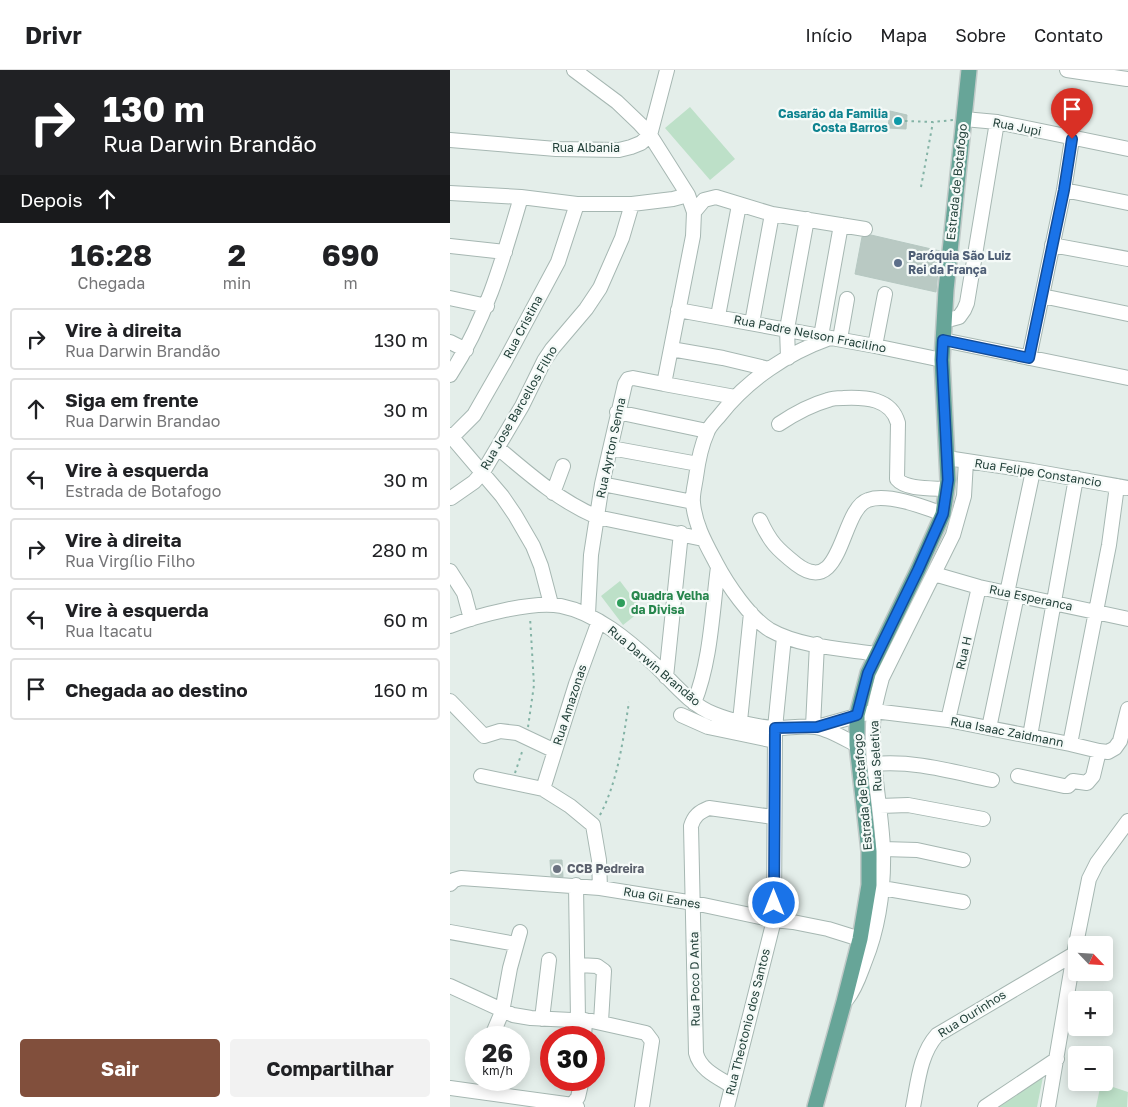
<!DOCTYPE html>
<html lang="pt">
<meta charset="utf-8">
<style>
:root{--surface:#fff;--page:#f2f2f2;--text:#202124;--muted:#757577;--line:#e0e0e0;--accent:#814f3c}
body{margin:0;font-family:"Golos Text",sans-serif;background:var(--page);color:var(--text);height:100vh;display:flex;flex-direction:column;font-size:19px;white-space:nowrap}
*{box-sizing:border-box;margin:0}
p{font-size:16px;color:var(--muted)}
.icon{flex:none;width:28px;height:28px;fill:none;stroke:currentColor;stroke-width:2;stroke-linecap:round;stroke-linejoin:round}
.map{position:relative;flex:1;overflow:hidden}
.drawer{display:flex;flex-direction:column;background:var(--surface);width:450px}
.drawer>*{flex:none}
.banner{background:#202124;color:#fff;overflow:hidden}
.needle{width:32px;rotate:115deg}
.tools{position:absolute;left:618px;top:866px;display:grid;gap:10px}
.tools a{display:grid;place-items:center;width:45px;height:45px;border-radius:5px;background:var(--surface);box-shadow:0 2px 12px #0003;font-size:25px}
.speed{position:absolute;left:15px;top:956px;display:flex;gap:10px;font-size:25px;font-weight:700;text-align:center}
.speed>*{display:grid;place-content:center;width:65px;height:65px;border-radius:50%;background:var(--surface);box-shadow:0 2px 12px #0003;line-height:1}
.speed small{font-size:12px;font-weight:400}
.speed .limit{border:8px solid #d22;background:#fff;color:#111}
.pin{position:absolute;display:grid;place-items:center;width:42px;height:42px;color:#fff;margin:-51px -21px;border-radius:50% 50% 50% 0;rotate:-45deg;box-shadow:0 0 5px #0007}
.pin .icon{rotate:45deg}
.me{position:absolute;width:55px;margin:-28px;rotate:0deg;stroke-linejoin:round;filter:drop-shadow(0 0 4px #0008)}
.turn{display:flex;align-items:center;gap:18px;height:105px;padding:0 20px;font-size:22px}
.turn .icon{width:65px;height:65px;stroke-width:2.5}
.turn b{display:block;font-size:35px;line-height:42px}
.then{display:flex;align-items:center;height:48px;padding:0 20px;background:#0003;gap:10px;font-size:19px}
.eta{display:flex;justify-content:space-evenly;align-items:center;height:85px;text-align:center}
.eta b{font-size:30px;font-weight:700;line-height:35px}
.cta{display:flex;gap:10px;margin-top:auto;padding:10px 20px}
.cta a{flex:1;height:58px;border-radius:5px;background:var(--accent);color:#fff;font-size:20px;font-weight:700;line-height:58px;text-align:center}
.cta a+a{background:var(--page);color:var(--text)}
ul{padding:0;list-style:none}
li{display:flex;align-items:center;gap:15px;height:62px;margin:0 10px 8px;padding:0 10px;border:2px solid var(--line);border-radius:5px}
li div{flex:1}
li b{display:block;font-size:19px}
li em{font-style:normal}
header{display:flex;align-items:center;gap:30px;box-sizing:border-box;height:70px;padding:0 25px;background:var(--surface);border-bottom:1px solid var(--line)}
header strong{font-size:24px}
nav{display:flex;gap:28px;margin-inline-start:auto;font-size:18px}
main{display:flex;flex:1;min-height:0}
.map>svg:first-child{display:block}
.green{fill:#bde0c8}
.building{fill:#b9c9c3;stroke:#b6c8c2}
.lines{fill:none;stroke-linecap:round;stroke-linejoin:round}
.minor-casing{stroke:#a6b7b2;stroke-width:16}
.major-casing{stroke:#c1cac8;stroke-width:18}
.path{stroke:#84b3a6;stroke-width:2;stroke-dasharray:2.5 4;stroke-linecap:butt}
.minor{stroke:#fff;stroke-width:14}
.major{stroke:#67a598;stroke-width:15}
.route-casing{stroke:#114b97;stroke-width:12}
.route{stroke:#1a73e8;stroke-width:9}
.culture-dot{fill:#0f9aa8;stroke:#f5faf8;stroke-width:2}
.service-dot{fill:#5c6f8a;stroke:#f5faf8;stroke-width:2}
.leisure-dot{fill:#2e9e5b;stroke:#f5faf8;stroke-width:2}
.worship-dot{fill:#6b7280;stroke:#f5faf8;stroke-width:2}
.labels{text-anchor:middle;stroke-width:4.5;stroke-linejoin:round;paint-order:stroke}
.culture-label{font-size:12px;font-weight:bold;fill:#0d838f;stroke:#f5faf8;text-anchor:end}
.street-label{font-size:12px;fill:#23413a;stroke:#f5faf8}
.service-label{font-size:12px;font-weight:bold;fill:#4e5e75;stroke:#f5faf8;text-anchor:start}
.leisure-label{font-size:12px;font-weight:bold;fill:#27864d;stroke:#f5faf8;text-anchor:start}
.worship-label{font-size:12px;font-weight:bold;fill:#5b616d;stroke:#f5faf8;text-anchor:start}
</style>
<header>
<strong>Drivr</strong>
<nav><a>Início</a><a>Mapa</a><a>Sobre</a><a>Contato</a></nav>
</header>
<main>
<section class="drawer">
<div class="banner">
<div class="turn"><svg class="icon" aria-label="right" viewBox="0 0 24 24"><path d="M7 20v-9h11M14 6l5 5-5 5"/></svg><div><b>130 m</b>Rua Darwin Brandão</div></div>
<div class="then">Depois<svg class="icon" aria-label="ahead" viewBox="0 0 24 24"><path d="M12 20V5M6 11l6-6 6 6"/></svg></div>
</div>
<div class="eta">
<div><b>16:28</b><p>Chegada</p></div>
<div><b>2</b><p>min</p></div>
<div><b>690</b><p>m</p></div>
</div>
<ul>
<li><svg class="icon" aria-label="right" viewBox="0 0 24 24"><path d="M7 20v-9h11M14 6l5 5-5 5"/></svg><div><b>Vire à direita</b><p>Rua Darwin Brandão</p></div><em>130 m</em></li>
<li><svg class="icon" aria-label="ahead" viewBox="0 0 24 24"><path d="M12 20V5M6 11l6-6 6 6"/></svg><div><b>Siga em frente</b><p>Rua Darwin Brandao</p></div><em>30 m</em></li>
<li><svg class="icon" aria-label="left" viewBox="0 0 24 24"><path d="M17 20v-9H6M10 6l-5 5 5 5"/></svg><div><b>Vire à esquerda</b><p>Estrada de Botafogo</p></div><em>30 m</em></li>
<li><svg class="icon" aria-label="right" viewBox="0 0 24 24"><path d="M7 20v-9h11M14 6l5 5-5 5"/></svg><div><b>Vire à direita</b><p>Rua Virgílio Filho</p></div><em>280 m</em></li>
<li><svg class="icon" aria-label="left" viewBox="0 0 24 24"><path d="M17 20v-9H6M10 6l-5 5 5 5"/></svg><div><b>Vire à esquerda</b><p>Rua Itacatu</p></div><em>60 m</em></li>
<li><svg class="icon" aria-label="arrive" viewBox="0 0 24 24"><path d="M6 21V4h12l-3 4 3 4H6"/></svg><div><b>Chegada ao destino</b></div><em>160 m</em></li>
</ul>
<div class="cta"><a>Sair</a><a>Compartilhar</a></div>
</section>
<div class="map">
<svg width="678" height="1037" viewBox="0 0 678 1037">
<rect width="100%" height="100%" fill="#e4eeea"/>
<path class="green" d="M240,37L285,89L260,110L215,58Z
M170,511L192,540L173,555L151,526Z
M593,1007L587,1037H549Z
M651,1013L678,1022L677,1037H646Z"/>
<path class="building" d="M440,41L457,45L456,59L438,58Z
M421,165L490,181L486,222L405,204L412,167Z
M100,790H112L113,807L101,806Z"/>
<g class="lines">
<defs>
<path id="minor" d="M124,0L167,32L190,54L200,65L238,125L244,142L243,166L214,314L183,308L178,309L175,314L152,414L141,485L138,544
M617,0L677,9
M514,49L547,52L678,79
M0,70L106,79L169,80L181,77L191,73L200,65L217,0
M614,120L678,133
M0,123L71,127L127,134H182L223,129L238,125
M244,142L254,130L266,127L322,144L415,159
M602,175L678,189
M0,176L55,182
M592,226L678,244
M0,228L37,236
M228,240L425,276L492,290
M268,246L289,135
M494,251L509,247L514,240L517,233L547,52
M302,253L322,144
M371,266L391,155
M380,268C338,283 298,309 270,345C266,350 259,356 257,363C251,376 248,392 246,407C245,415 242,425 243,433C245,455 256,474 266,493C277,514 300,548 320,560C350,577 394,579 427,584
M390,269L397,229
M493,270L678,308
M0,272L16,280
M425,276L435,224
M221,279L273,288L319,299
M338,288L337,259L357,149
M579,288L614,120L622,69
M0,305C36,250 53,189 71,127
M214,314L285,327
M167,342L257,361
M329,354C344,344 360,335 378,330C383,328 388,328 393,328C415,327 441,328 448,353L447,409C456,420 483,418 497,419
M0,365L52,426L65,445L83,476L91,496L101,534
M0,369L24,345L55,291L108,192L127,134
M48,378C80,405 108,430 147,447L253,469
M161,378L248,394
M497,388L583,401L678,418
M152,414L243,432
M103,423L113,396
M1,428L24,412L33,402L72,336L94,291L102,279L136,239L150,218L172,168L182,134
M310,450C320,472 327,479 346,494C393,530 390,439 418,430C438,423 474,437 493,444
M0,501L14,523L21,549
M484,504L529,517L678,549
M557,523L583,401
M0,556C26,546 84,530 111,536C146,543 178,570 204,594C223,612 239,634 264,644C281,651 310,658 328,658C340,658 353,655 366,657C379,659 395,669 407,675
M216,607L231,463
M0,631L34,666L50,661L67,663L105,681
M244,633C261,590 262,543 268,497
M231,645L258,657L325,671
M498,650L529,517
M290,651L301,543
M363,656L367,574
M367,657L424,641L498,650L620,674L649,681L658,682L665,678L670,671L678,639
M539,658L567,525
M580,666L626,408
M620,674L659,475L667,416
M424,694C464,690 503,702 542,710
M31,706L93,719L120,736L143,755L149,790L150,818
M568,706L614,716H618L623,711L637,713L643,706L649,681
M93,719L126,614L149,551
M430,736L458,735L533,749
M433,779L467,780L513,790
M0,814L4,810L11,808L150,818L244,833L324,850L343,852L378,859L410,869
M126,815L128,950
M432,818L513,832
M0,862L66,874
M128,895L147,896L154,901L151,952
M0,916L63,945L81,948L142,951L196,963L202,971L192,1037
M397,929C406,918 410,904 415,891C429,856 434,817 433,779C431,733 419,687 424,642C426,630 429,619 432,608L503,465L514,426L516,391
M92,949L99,890
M41,968L52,942L60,898L70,862
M134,968L135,950
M282,1016C269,1008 250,1000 246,983L241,756C244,746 249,742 259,738L323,747
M0,1018L123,1035L127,1037
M121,1037L128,1027L132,1010
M277,1037L324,850L325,658L334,567
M463,1037C468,1012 470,984 487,965L624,884
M535,1037L607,989
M598,1037L624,884L639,809L647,793L678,751"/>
<path id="major" d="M365,1037L394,932L410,869L419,815V781L407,675V645L418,603L468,500L493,444L498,410L492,290L496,220L519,0"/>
</defs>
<use href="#minor" class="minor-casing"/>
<use href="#major" class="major-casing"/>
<path class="path" d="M455,51L483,52L503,50
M471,117L483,52
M78,657L84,615L80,547
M65,703L73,679
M150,745C168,711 173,670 179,632"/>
<use href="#minor" class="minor"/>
<use href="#major" class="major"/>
</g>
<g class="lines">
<defs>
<path id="route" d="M324,833L325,658L367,657L407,645L418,603L468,500L493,444L498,410L492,290L493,270L579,288L614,120L622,69"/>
</defs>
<use href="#route" class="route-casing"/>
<use href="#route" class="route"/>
</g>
<circle class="culture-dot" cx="448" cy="51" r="5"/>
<circle class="service-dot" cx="448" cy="193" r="5"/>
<circle class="leisure-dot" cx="171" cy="533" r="5"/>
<circle class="worship-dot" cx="107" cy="799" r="5"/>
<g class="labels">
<g class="culture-label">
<text x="438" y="48">Casarão da Familia<tspan x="438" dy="14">Costa Barros</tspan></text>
</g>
<g class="street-label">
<text transform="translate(567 57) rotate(11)" y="4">Rua Jupi</text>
<text x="136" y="82">Rua Albania</text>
<text transform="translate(507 112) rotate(-84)" y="4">Estrada de Botafogo</text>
<text transform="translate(73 257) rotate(-62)" y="4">Rua Cristina</text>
<text transform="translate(360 264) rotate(11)" y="4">Rua Padre Nelson Fracilino</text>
<text transform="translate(69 338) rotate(-60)" y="4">Rua Jose Barcellos Filho</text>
<text transform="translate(161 378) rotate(-78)" y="4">Rua Ayrton Senna</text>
<text transform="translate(588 403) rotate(9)" y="4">Rua Felipe Constancio</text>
<text transform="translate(581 528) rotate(12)" y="4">Rua Esperanca</text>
<text transform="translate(514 583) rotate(-77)" y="4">Rua H</text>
<text transform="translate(204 596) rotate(40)" y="4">Rua Darwin Brandão</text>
<text transform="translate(120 635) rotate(-72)" y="4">Rua Amazonas</text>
<text transform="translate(557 662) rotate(11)" y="4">Rua Isaac Zaidmann</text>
<text transform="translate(426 686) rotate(-93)" y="4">Rua Seletiva</text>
<text transform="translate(413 722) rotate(-95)" y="4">Estrada de Botafogo</text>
<text transform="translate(212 828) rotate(10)" y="4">Rua Gil Eanes</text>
<text transform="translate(245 909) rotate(-91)" y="4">Rua Poco D Anta</text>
<text transform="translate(522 944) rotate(-32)" y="4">Rua Ourinhos</text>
<text transform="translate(298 952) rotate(-76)" y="4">Rua Theotonio dos Santos</text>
</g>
<g class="service-label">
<text x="458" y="190">Paróquia São Luiz<tspan x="458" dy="14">Rei da França</tspan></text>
</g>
<g class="leisure-label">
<text x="181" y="530">Quadra Velha<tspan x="181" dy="14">da Divisa</tspan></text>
</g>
<g class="worship-label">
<text x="117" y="803">CCB Pedreira</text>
</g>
</g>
</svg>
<div class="tools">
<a><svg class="needle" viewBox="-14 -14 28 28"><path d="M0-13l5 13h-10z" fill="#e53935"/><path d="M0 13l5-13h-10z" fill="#757577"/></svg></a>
<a>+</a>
<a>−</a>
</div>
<div class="speed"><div>26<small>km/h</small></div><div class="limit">30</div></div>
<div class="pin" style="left:622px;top:69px;background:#d93025"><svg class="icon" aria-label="arrive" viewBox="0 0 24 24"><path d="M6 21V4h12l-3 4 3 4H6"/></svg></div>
<svg class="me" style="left:324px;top:833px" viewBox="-20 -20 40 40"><circle r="17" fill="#1a73e8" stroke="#fff" stroke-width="3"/><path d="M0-11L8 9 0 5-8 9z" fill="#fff"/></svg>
</div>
</main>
